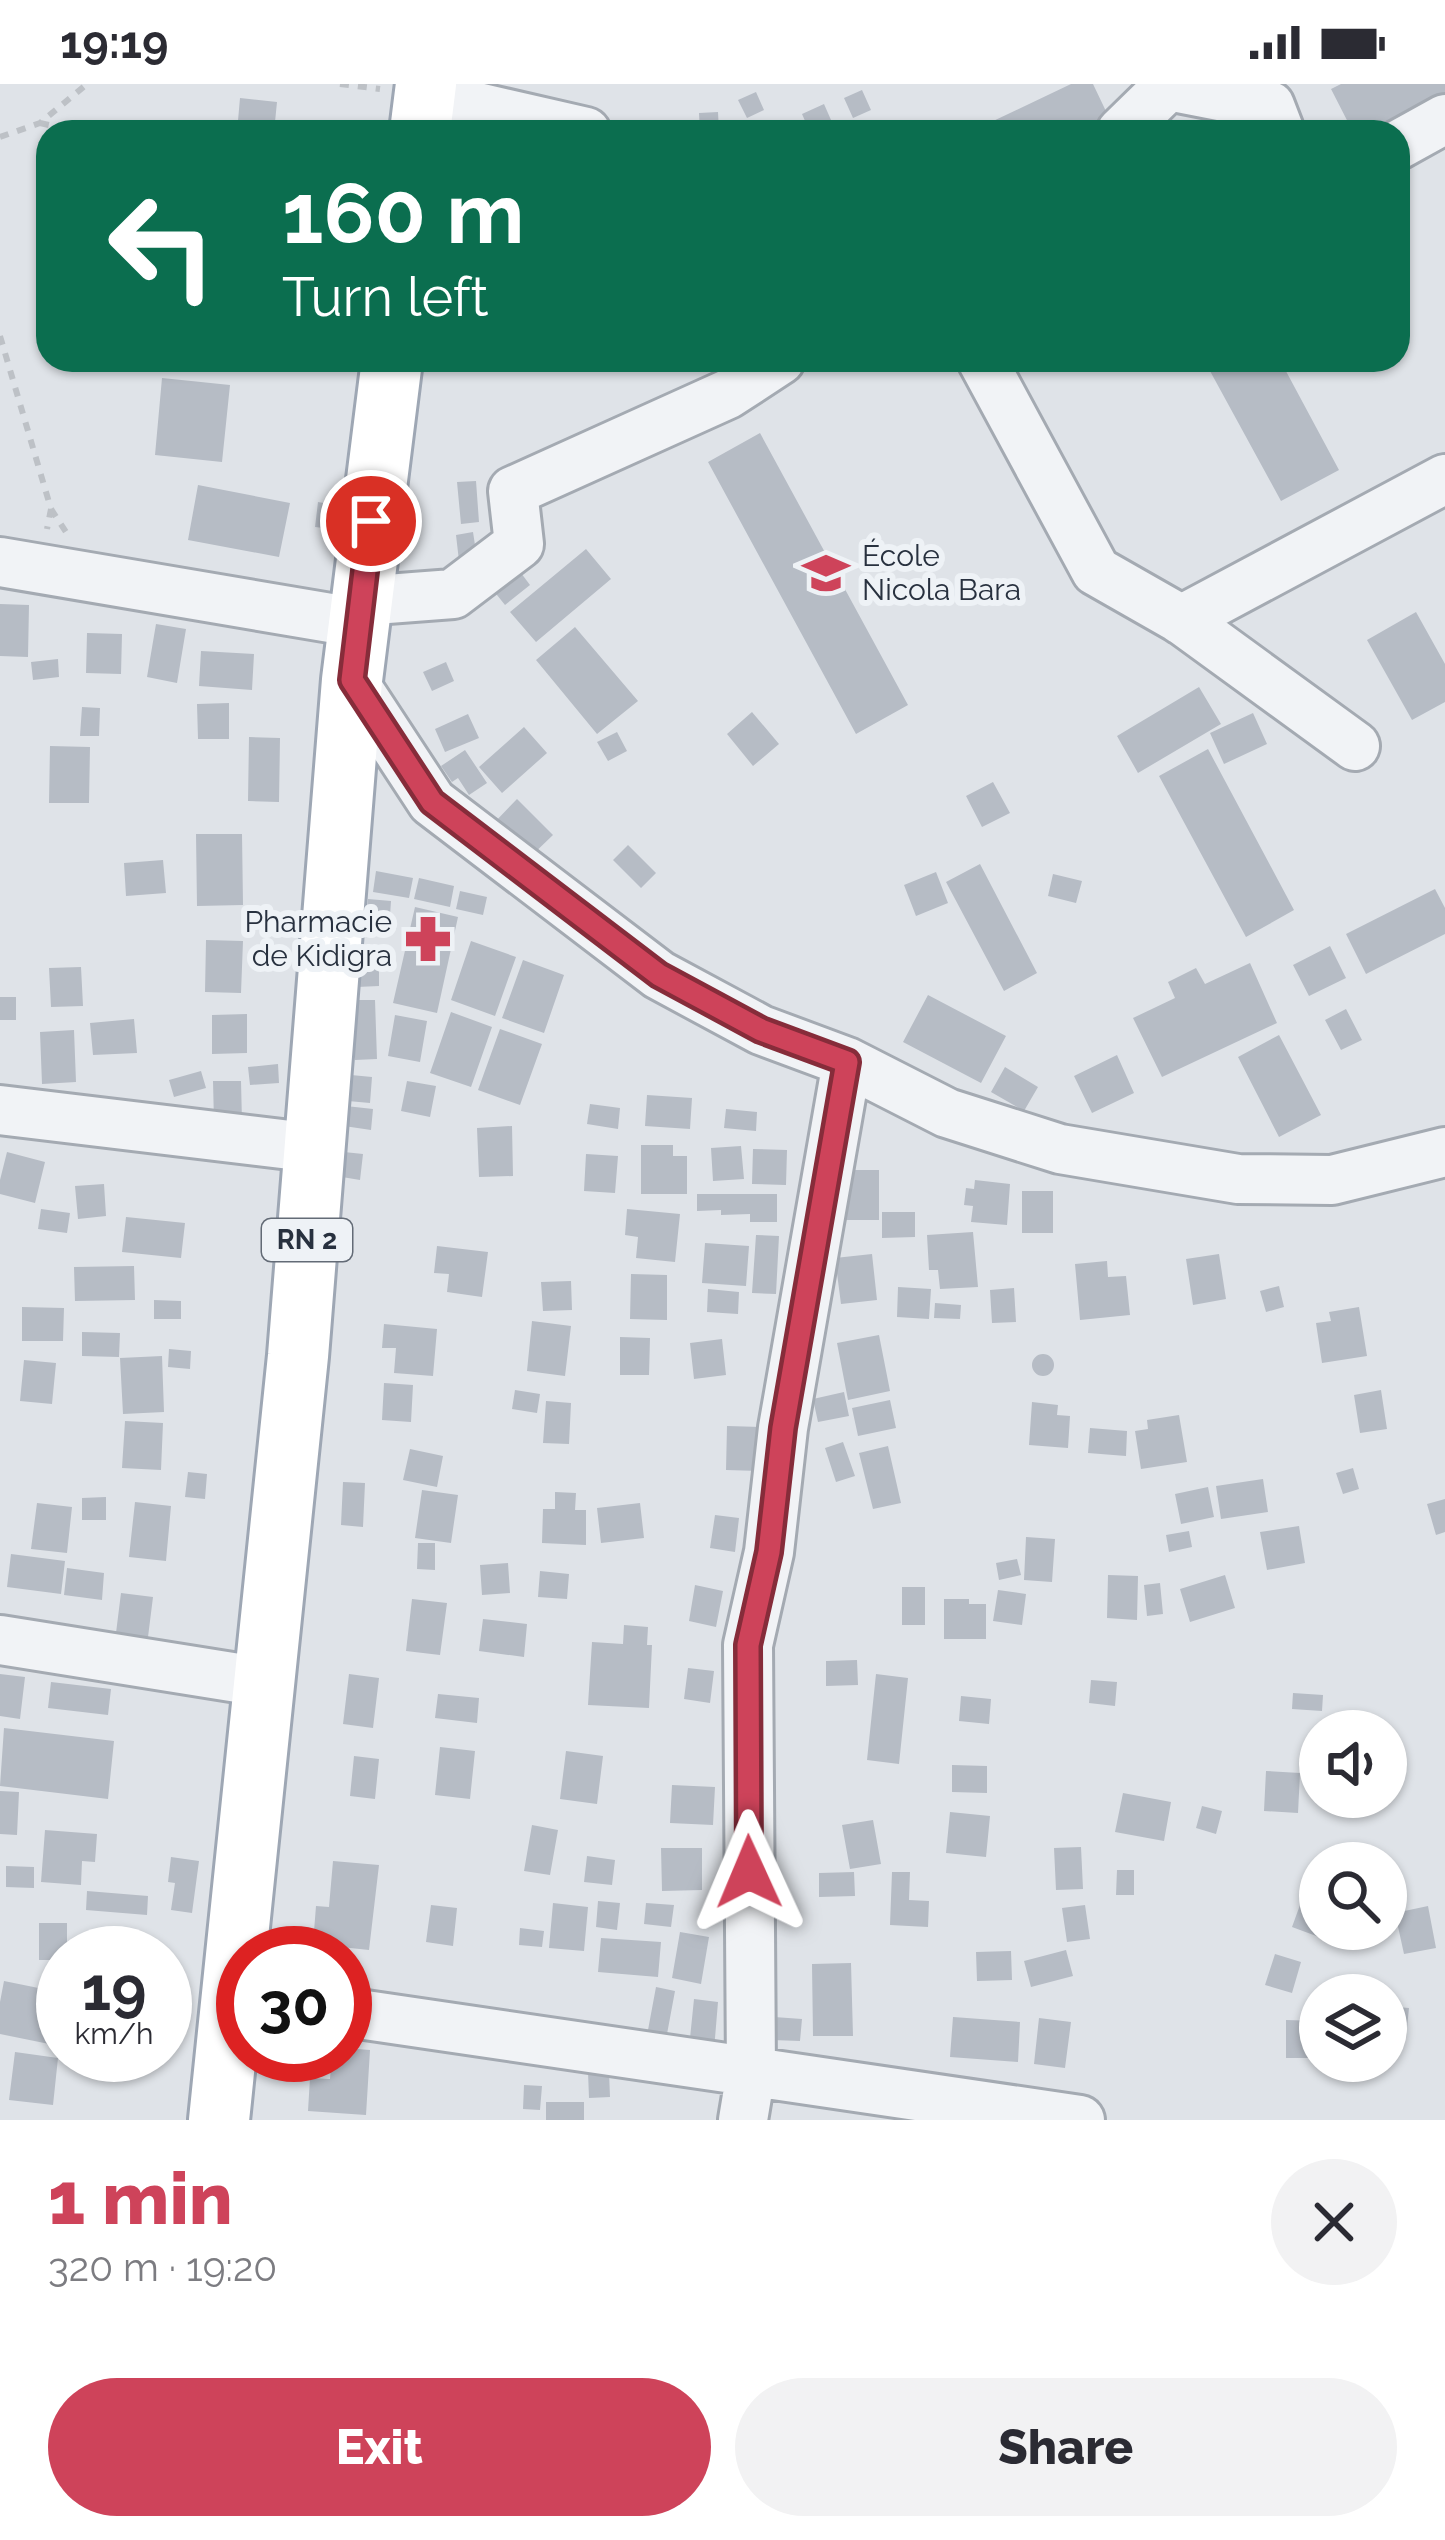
<!DOCTYPE html>
<meta charset="utf-8">
<style>
:root{--surface:#fff;--page:#f2f2f3;--text:#2b2b33;--muted:#7c7c81;--accent:#ce435a}
body{margin:0;font-family:Raleway,sans-serif;background:var(--page);color:var(--text);height:100vh;display:flex;flex-direction:column;font-size:45px;white-space:nowrap}
*{box-sizing:border-box;margin:0}
p{font-size:39px;color:var(--muted)}
.icon{flex:none;width:66px;height:66px;fill:none;stroke:currentColor;stroke-width:2;stroke-linecap:round;stroke-linejoin:round}
.map{position:relative;height:2036px;overflow:hidden}
.sheet{display:flex;flex-direction:column;background:var(--surface);flex:1}
.sheet>*{flex:none}
.banner{position:absolute;left:36px;top:36px;width:1374px;height:252px;border-radius:36px;box-shadow:0 3px 9px #0004;background:#0b6e4f;color:#fff;overflow:hidden}
.fabs{position:absolute;left:1299px;top:1626px;display:grid;gap:24px}
.fabs a{display:grid;place-items:center;width:108px;height:108px;border-radius:50%;background:var(--surface);box-shadow:0 3px 9px #0004;font-size:60px}
.speed{position:absolute;left:36px;top:1842px;display:flex;gap:24px;font-size:60px;font-weight:700;text-align:center}
.speed>*{display:grid;place-content:center;width:156px;height:156px;border-radius:50%;background:var(--surface);box-shadow:0 3px 9px #0004;line-height:1}
.speed small{font-size:30px;font-weight:400}
.speed .limit{border:18px solid #d22;background:#fff;color:#111}
.pin{position:absolute;display:grid;place-items:center;width:102px;height:102px;color:#fff;margin:-51px;border:6px solid #fff;border-radius:50%;box-shadow:0 3px 12px #0007}
.me{position:absolute;width:132px;margin:-66px;rotate:359deg;stroke-linejoin:round;filter:drop-shadow(0 0 9px #0008)}
.turn{display:flex;align-items:center;gap:42px;height:252px;padding:0 48px;font-size:54px}
.turn .icon{width:156px;height:156px;stroke-width:2.5}
.turn b{display:block;font-size:84px;line-height:102px}
.round{display:grid;place-items:center;flex:none;width:126px;height:126px;border-radius:63px;background:var(--page)}
.head{display:flex;align-items:center;justify-content:space-between;height:204px;padding:0 48px}
h1{font-size:72px;font-weight:800;line-height:90px;color:var(--accent)}
.action{display:flex;gap:24px;margin-top:auto;padding:24px 48px}
.action a{flex:1;height:138px;border-radius:72px;background:var(--accent);color:#fff;font-size:48px;font-weight:800;line-height:138px;text-align:center}
.action a+a{background:var(--page);color:var(--text)}
.status{display:flex;justify-content:space-between;align-items:center;height:84px;padding:0 60px;background:var(--surface);direction:ltr}
.status svg{height:33px;fill:currentColor}
.map>svg:first-child{display:block}
.building{fill:#b6bcc5}
.lines{fill:none;stroke-linecap:round;stroke-linejoin:round}
.minor-casing{stroke:#a4aab2;stroke-width:54}
.major-casing{stroke:#9ea7b4;stroke-width:66}
.path{stroke:#bdc1c6;stroke-width:6;stroke-dasharray:9 9;stroke-linecap:butt}
.minor{stroke:#f1f3f6;stroke-width:48}
.major{stroke:#fff;stroke-width:60}
.route-casing{stroke:#862c3a;stroke-width:30}
.route{stroke:#ce435a;stroke-width:21}
.labels{text-anchor:middle;stroke-width:12;stroke-linejoin:round;paint-order:stroke}
.shield{fill:#eef2f6;stroke:#636b76;stroke-width:3}
.shield-label{font-size:27px;font-weight:bold;fill:#28313f}
.poi-label{font-size:30px;fill:#28313f;stroke:#eef2f6;text-anchor:start}
</style>
<div class="status"><b>19:19</b><svg viewBox="0 0 49 12"><path d="M0 12V9h3v3zM5 12V6h3v6zM10 12V3h3v9zM15 12V0h3v12zM26 1h20v11H26zM47 4h2v5h-2z"/></svg></div>
<div class="map">
<svg width="1445" height="2036" viewBox="0 0 1445 2036">
<rect width="100%" height="100%" fill="#dfe3e8"/>
<path class="building" d="M1071,0H1093L1114,44L1106,48H970Z
M1341,0H1445V14L1376,48H1353L1331,5Z
M862,6L871,26L853,34L844,14Z
M756,8L764,26L747,34L738,16Z
M240,14L277,18L274,48H237Z
M824,20L831,36L809,46L802,30Z
M718,28L719,48H700L699,29Z
M1204,276H1280L1339,386L1281,417Z
M162,294L230,301L222,378L155,371Z
M760,349L908,621L856,650L708,378Z
M476,397L479,438L461,440L457,398Z
M198,401L290,419L279,473L188,456Z
M318,418L335,421L332,445L315,443Z
M473,448L477,474L459,477L456,451Z
M586,465L611,495L536,558L510,528Z
M518,485L530,501L505,521L493,506Z
M0,520L29,521L28,573L0,572Z
M1416,528L1445,580V618L1412,636L1367,556Z
M156,540L186,545L177,599L147,593Z
M575,543L638,617L597,650L536,576Z
M87,549L122,550L121,590L86,589Z
M201,567L254,570L252,606L199,602Z
M58,575L59,593L33,596L31,578Z
M446,578L454,597L432,607L423,588Z
M1199,603L1221,640L1138,689L1117,652Z
M229,619V655H198L197,620Z
M82,623L100,624L99,652H80Z
M752,628L779,660L753,682L727,650Z
M1253,629L1267,660L1224,680L1210,649Z
M468,630L479,654L445,668L435,645Z
M524,643L547,669L502,709L479,683Z
M617,648L627,667L608,677L597,658Z
M249,653L280,654L279,718L248,717Z
M50,662L90,663L89,719H49Z
M1208,665L1294,826L1246,853L1159,692Z
M465,666L487,699L469,711L458,694L452,698L441,682Z
M993,698L1010,729L982,743L966,712Z
M517,715L553,751L527,776L492,741Z
M196,750H242L243,821L197,822Z
M628,761L656,789L641,804L613,776Z
M163,776L166,809L126,812L124,779Z
M980,780L1037,889L1004,907L946,798Z
M376,787L413,794L409,814L373,808Z
M936,788L948,819L916,832L904,801Z
M1053,790L1082,797L1076,819L1048,812Z
M419,794L454,802L450,823L414,815Z
M1435,805L1445,824V850L1366,890L1346,850Z
M460,807L487,813L483,831L456,825Z
M368,815L391,817L389,846L365,843Z
M415,823L458,833L437,929L393,919Z
M206,856L243,857L241,909L205,908Z
M471,857L516,873L495,932L451,916Z
M1330,862L1346,894L1309,912L1293,881Z
M357,876H379V902L357,903Z
M523,876L564,891L544,949L502,934Z
M1250,879L1277,939L1162,993L1133,934L1175,914L1168,898L1196,884L1205,900Z
M81,883L83,922L51,923L49,884Z
M928,911L1006,952L981,999L903,958Z
M0,913H16V936H0Z
M354,916H375L377,975L355,976Z
M1346,925L1362,956L1341,966L1325,936Z
M451,928L492,943L471,1003L430,989Z
M247,930V969L212,970V931Z
M395,931L427,937L420,978L388,972Z
M134,935L137,969L93,971L90,939Z
M500,945L542,960L520,1021L478,1006Z
M74,946L76,998L42,1000L40,948Z
M1279,951L1321,1031L1279,1053L1238,973Z
M1117,971L1134,1009L1092,1029L1074,992Z
M278,980L279,999L250,1001L248,983Z
M1005,983L1038,1003L1024,1027L991,1008Z
M201,987L206,1004L174,1013L169,996Z
M351,991L372,993L370,1019L348,1017Z
M213,997H241L242,1038H214Z
M407,997L436,1002L430,1033L401,1027Z
M647,1011L692,1014L690,1045L645,1042Z
M590,1020L620,1024L618,1045L587,1040Z
M346,1022L373,1025L371,1046L344,1042Z
M726,1025L757,1028L756,1047L724,1044Z
M512,1042L513,1092L479,1093L477,1044Z
M641,1061H673V1072H687V1110H641Z
M741,1062L744,1095L713,1097L711,1064Z
M753,1065L787,1066L786,1101L752,1100Z
M7,1068L45,1078L35,1119L0,1110V1096Z
M344,1068L363,1070L360,1096L342,1093Z
M586,1070L618,1072L615,1109L584,1107Z
M840,1086H879V1136H841Z
M975,1096L1010,1100L1007,1141L971,1138L973,1122L964,1121L966,1104L974,1105Z
M104,1100L106,1132L78,1135L75,1102Z
M1022,1107H1053V1149H1022Z
M697,1110H777V1138H750V1130L721,1131V1126L697,1127Z
M41,1125L70,1129L67,1149L38,1145Z
M627,1125L680,1130L675,1178L636,1174L638,1153L625,1151Z
M882,1128H915V1153L882,1154Z
M126,1133L185,1139L181,1174L122,1168Z
M973,1148L978,1203L940,1205L938,1186H929L927,1151Z
M756,1151L779,1152L776,1210L752,1209Z
M705,1159L749,1162L746,1202L702,1199Z
M437,1162L488,1168L482,1213L447,1208L449,1190L434,1189Z
M872,1170L877,1216L841,1220L835,1174Z
M1219,1170L1226,1215L1193,1221L1186,1175Z
M1107,1177L1108,1193L1126,1192L1130,1231L1080,1236L1075,1180Z
M134,1182L135,1216L75,1217L74,1183Z
M631,1190L667,1191V1236L630,1235Z
M571,1197L572,1226L543,1227L541,1198Z
M1279,1202L1284,1223L1266,1228L1260,1207Z
M898,1203L931,1205L929,1235L897,1233Z
M1014,1204L1016,1238L992,1239L990,1206Z
M708,1205L739,1208L738,1230L707,1228Z
M154,1216L181,1217V1235H154Z
M935,1219L961,1221L960,1235L934,1234Z
M22,1223L64,1224L63,1257H22Z
M1359,1223L1367,1272L1322,1279L1316,1239L1331,1237L1329,1228Z
M532,1237L571,1242L565,1292L527,1287Z
M384,1240L437,1245L433,1292L394,1289L396,1264H382Z
M82,1248L120,1249L119,1273L82,1272Z
M879,1251L890,1307L848,1316L837,1259Z
M620,1253L650,1254L649,1291H620Z
M722,1255L726,1291L694,1295L690,1259Z
M169,1265L191,1267L190,1285L168,1283Z
M1032 1281a11 11 0 1 1 22 0a11 11 0 1 1-22 0Z
M162,1272L164,1328L123,1330L120,1274Z
M24,1276L56,1279L52,1320L20,1317Z
M384,1299L413,1301L411,1338L382,1336Z
M515,1306L540,1310L537,1329L512,1325Z
M1381,1306L1387,1345L1360,1349L1354,1311Z
M844,1308L849,1332L818,1338L813,1315Z
M890,1316L896,1344L858,1352L852,1324Z
M546,1317L571,1319L569,1360L543,1359Z
M1032,1318L1058,1321L1057,1331L1070,1332L1068,1364L1029,1361Z
M1179,1331L1187,1378L1141,1385L1135,1347L1148,1345L1147,1336Z
M125,1337L163,1339L161,1386L122,1384Z
M727,1342L761,1343L760,1387L726,1386Z
M1090,1344L1127,1347L1126,1372L1088,1369Z
M843,1358L855,1392L836,1398L825,1364Z
M888,1362L901,1419L873,1425L859,1369Z
M410,1365L443,1372L437,1403L403,1396Z
M1353,1384L1359,1405L1343,1410L1336,1389Z
M188,1388L207,1390L205,1415L185,1413Z
M1263,1395L1268,1428L1221,1435L1216,1402Z
M343,1398L365,1399L363,1443L341,1441Z
M1208,1403L1214,1433L1181,1440L1175,1410Z
M422,1406L458,1411L451,1459L415,1454Z
M555,1408L576,1409L575,1426H586V1461L542,1459L543,1425H555Z
M106,1413V1436H82V1414Z
M1445,1415V1448L1436,1451L1427,1420Z
M135,1418L171,1422L166,1477L129,1473Z
M37,1419L72,1423L67,1469L31,1465Z
M640,1419L644,1454L601,1459L597,1424Z
M715,1431L739,1434L735,1468L710,1464Z
M1299,1442L1305,1479L1267,1486L1260,1448Z
M1189,1447L1192,1463L1169,1468L1166,1451Z
M1026,1453L1055,1455L1052,1498L1024,1496Z
M418,1459H435V1486L417,1485Z
M11,1470L65,1477L61,1510L7,1503Z
M1017,1475L1021,1491L999,1496L996,1479Z
M508,1479L510,1509L482,1511L480,1481Z
M67,1484L104,1489L102,1516L64,1511Z
M540,1487L569,1490L567,1515L538,1513Z
M1108,1491L1138,1492L1137,1536L1107,1534Z
M1225,1491L1235,1524L1190,1538L1180,1505Z
M1160,1499L1163,1530L1147,1532L1144,1501Z
M695,1501L723,1507L716,1543L689,1537Z
M902,1503H925V1541H902Z
M998,1506L1026,1510L1022,1541L993,1537Z
M121,1509L153,1513L148,1553L116,1549Z
M412,1515L447,1519L440,1571L406,1567Z
M944,1515H969V1520H986V1555H944Z
M483,1535L527,1540L524,1573L479,1567Z
M624,1541L648,1543L647,1561H652L649,1624L588,1621L592,1558L623,1560Z
M857,1576L858,1601L826,1602V1577Z
M688,1584L714,1587L710,1619L684,1615Z
M0,1590L25,1593L20,1635L0,1632Z
M349,1590L379,1594L373,1644L343,1640Z
M876,1590L908,1594L899,1680L867,1676Z
M1091,1596L1117,1598L1115,1622L1089,1619Z
M51,1598L111,1605L108,1631L48,1624Z
M1293,1609L1323,1611L1322,1627L1292,1625Z
M438,1610L479,1614L477,1639L435,1634Z
M961,1612L991,1615L989,1640L959,1637Z
M4,1644L114,1657L108,1715L0,1702Z
M440,1663L475,1667L470,1715L435,1711Z
M566,1667L603,1672L597,1720L560,1715Z
M354,1672L379,1675L375,1715L350,1712Z
M952,1681L987,1682V1709L952,1708Z
M1266,1687L1300,1689L1298,1729L1264,1727Z
M672,1701L715,1703L713,1741L670,1739Z
M0,1707L19,1708L17,1751L0,1750Z
M1123,1709L1171,1718L1164,1757L1115,1748Z
M1202,1722L1222,1727L1216,1750L1196,1744Z
M950,1728L990,1732L986,1773L946,1769Z
M873,1736L881,1780L850,1785L842,1741Z
M532,1741L558,1746L550,1791L524,1787Z
M45,1746L97,1750L95,1778L82,1777L81,1801L41,1798Z
M1081,1763L1083,1805L1056,1806L1054,1764Z
M661,1764H702V1806L662,1807Z
M587,1772L615,1776L612,1801L584,1798Z
M171,1773L199,1777L192,1829L171,1826L175,1799L168,1798Z
M333,1777L379,1781L369,1866L313,1860L316,1822L329,1823Z
M6,1782L34,1783V1804L6,1803Z
M1117,1786H1134V1811H1116Z
M854,1788L855,1812L819,1813V1789Z
M892,1788H910L909,1816L929,1817L928,1843L890,1841Z
M87,1807L148,1812L147,1831L86,1826Z
M598,1817L620,1819L617,1846L596,1843Z
M553,1819L588,1823L584,1867L549,1864Z
M646,1819L674,1821L671,1843L644,1840Z
M431,1821L457,1824L453,1862L426,1858Z
M1085,1821L1090,1855L1067,1858L1062,1824Z
M1300,1821L1320,1829V1845H1323L1319,1853L1292,1843Z
M1428,1822L1436,1864L1404,1870L1395,1829Z
M39,1839H67V1869H63V1876H39Z
M520,1844L544,1847L542,1863L519,1861Z
M680,1848L709,1853L701,1900L672,1894Z
M601,1854L661,1858L658,1893L598,1888Z
M1066,1866L1073,1892L1031,1903L1024,1877Z
M1011,1867L1012,1896L977,1897L976,1868Z
M1275,1870L1301,1878L1292,1909L1265,1901Z
M851,1879L853,1952H813L812,1880Z
M4,1897L63,1909V1941L59,1962L0,1950V1918Z
M656,1903L675,1907L667,1950L648,1946Z
M694,1915L718,1918L714,1966L689,1964Z
M1386,1922L1409,1924L1406,1954L1386,1952Z
M774,1933L802,1935L800,1957L772,1956Z
M953,1933L1020,1938L1018,1978L950,1973Z
M1039,1934L1071,1938L1065,1984L1034,1980Z
M1286,1936L1320,1937V1974H1286Z
M345,1964L370,1966L366,2031L308,2027L310,1994L330,1995L332,1971H345Z
M15,1968L58,1974L53,2021L9,2016Z
M588,1988H609L610,2013L589,2014Z
M524,2001L542,2002L540,2026L523,2025Z
M546,2018H584V2036H546Z"/>
<g class="lines">
<defs>
<path id="minor" d="M425,11L586,48
M1121,48L1168,2L1270,22L1280,48
M1398,61L1445,35
M982,276L1096,487L1182,536L1355,662
M0,478L360,539
M361,517L453,510L519,460L513,407L728,310L780,276
M1181,536L1445,395
M352,596L432,718L659,891L761,946L847,978L947,1029L1060,1065L1238,1095L1332,1096L1445,1068
M0,1026L315,1064
M0,1556L263,1598
M345,1928L1080,2036
M743,2036L751,1988L748,1561L769,1468L783,1344L847,978"/>
<path id="major" d="M420,48L426,0
M219,2036L298,1272L352,596L392,276"/>
</defs>
<use href="#minor" class="minor-casing"/>
<use href="#major" class="major-casing"/>
<path class="path" d="M340,0L380,5
M40,39L79,48
M0,53L40,39L87,0
M0,252L51,425L47,445
M51,425L66,448"/>
<use href="#minor" class="minor"/>
<use href="#major" class="major"/>
</g>
<g class="lines">
<defs>
<path id="route" d="M371,437L352,596L432,718L659,891L761,946L847,978L783,1344L769,1468L748,1561L749,1788"/>
</defs>
<use href="#route" class="route-casing"/>
<use href="#route" class="route"/>
</g>
<defs>
<symbol id="school-bare" viewBox="-9 -9 18 18"><path d="M0-5L7-2L0 1L-7-2ZM-4 1L0 2.5L4 1V4Q0 6-4 4Z" fill="#ce435a" stroke="#eef2f6" stroke-width="2.5" paint-order="stroke"/></symbol>
<symbol id="pharmacy-bare" viewBox="-9 -9 18 18"><path d="M-2-6h4v4h4v4h-4v4h-4v-4h-4v-4h4Z" fill="#ce435a" stroke="#eef2f6" stroke-width="2.5" paint-order="stroke"/></symbol>
</defs>
<g fill-rule="evenodd">
<use href="#school-bare" x="793" y="456" width="66" height="66"/>
<use href="#pharmacy-bare" x="395" y="822" width="66" height="66"/>
</g>
<g class="labels">
<rect class="shield" x="262" y="1135" width="90" height="42" rx="9"/>
<g class="shield-label">
<text x="307" y="1165">RN 2</text>
</g>
<g class="poi-label">
<text x="862" y="482">École<tspan x="862" dy="34">Nicola Bara</tspan></text>
<text x="392" y="848" text-anchor="end">Pharmacie<tspan x="392" dy="34">de Kidigra</tspan></text>
</g>
</g>
</svg>
<div class="fabs">
<a><svg class="icon" aria-label="sound" viewBox="0 0 24 24"><path d="M4 9h4l5-4v14l-5-4H4zM17 9q2 3 0 6"/></svg></a>
<a><svg class="icon" aria-label="search" viewBox="0 0 24 24"><circle cx="10" cy="10" r="6"/><path d="M15 15l6 6"/></svg></a>
<a><svg class="icon" aria-label="layers" viewBox="0 0 24 24"><path d="M12 4l9 5-9 5-9-5zM3 14l9 5 9-5"/></svg></a>
</div>
<div class="speed"><div>19<small>km/h</small></div><div class="limit">30</div></div>
<div class="pin" style="left:371px;top:437px;background:#d93025"><svg class="icon" aria-label="arrive" viewBox="0 0 24 24"><path d="M6 21V4h12l-3 4 3 4H6"/></svg></div>
<svg class="me" style="left:749px;top:1788px" viewBox="-20 -20 40 40"><path d="M0-17L14 15 0 8-14 15z" fill="#ce435a" stroke="#fff" stroke-width="4"/></svg>
<div class="banner">
<div class="turn"><svg class="icon" aria-label="left" viewBox="0 0 24 24"><path d="M17 20v-9H6M10 6l-5 5 5 5"/></svg><div><b>160 m</b>Turn left</div></div>
</div>
</div>
<section class="sheet">
<div class="head"><div><h1>1 min</h1><p>320 m · 19:20</p></div><a class="round"><svg class="icon" aria-label="close" viewBox="0 0 24 24"><path d="M6 6l12 12M18 6L6 18"/></svg></a></div>
<div class="action"><a>Exit</a><a>Share</a></div>
</section>
